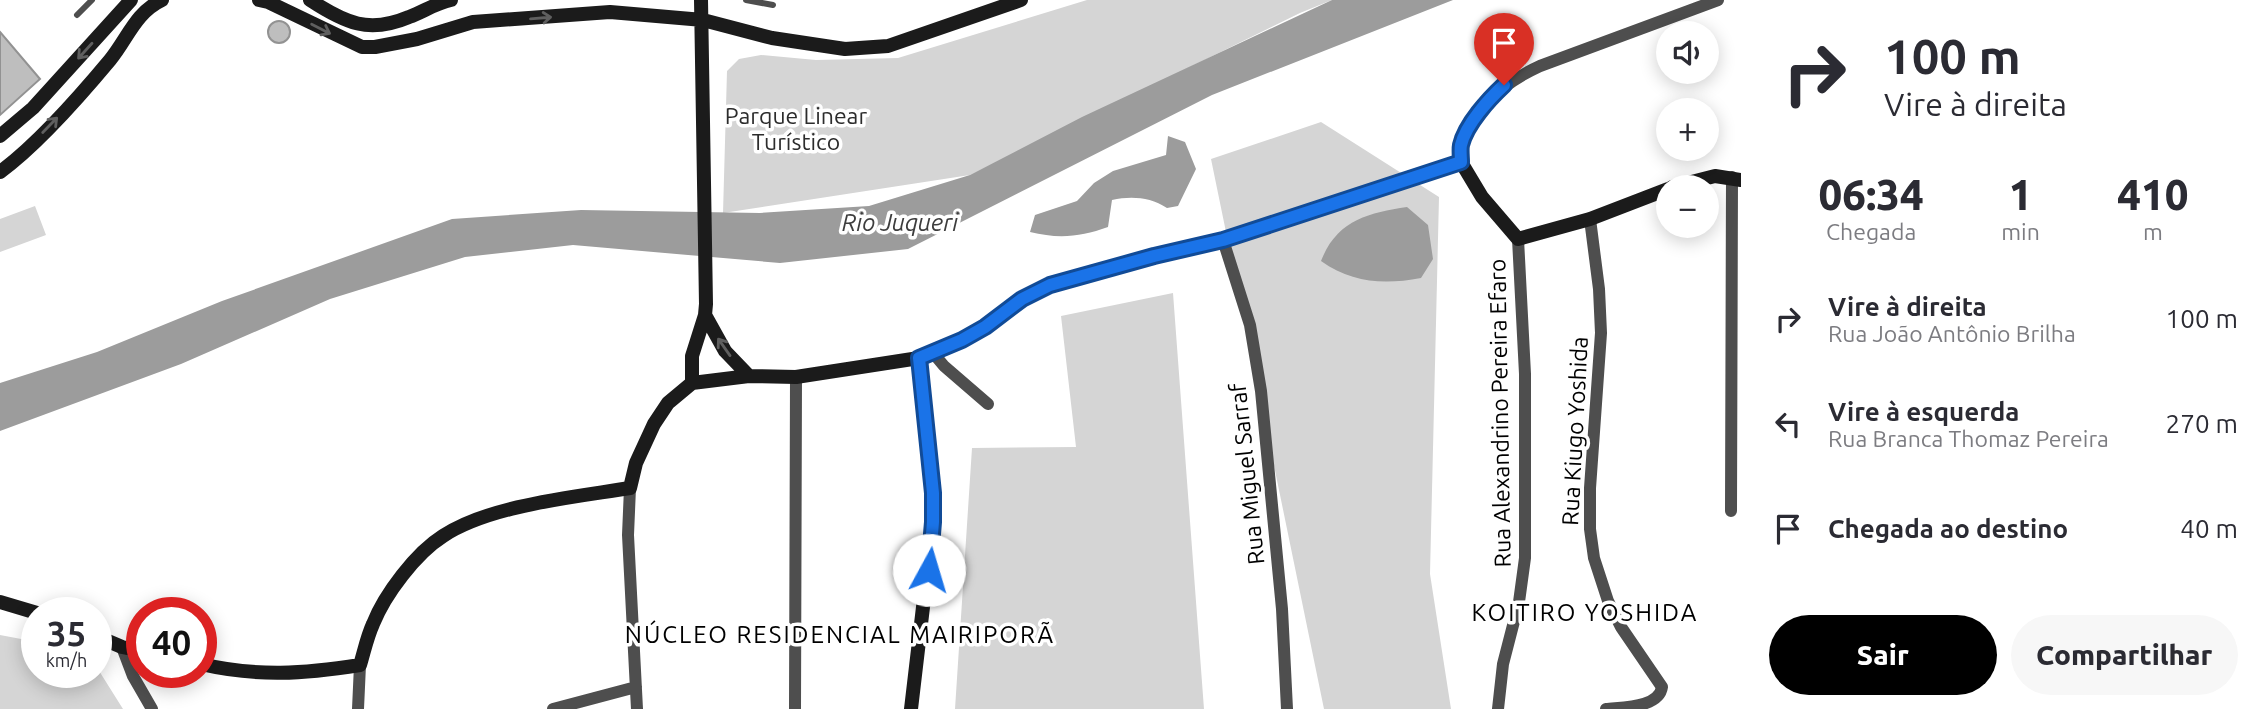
<!DOCTYPE html>
<html lang="pt">
<meta charset="utf-8">
<style>
:root{--surface:#fff;--page:#f7f7f7;--text:#2b2b33;--muted:#7c7c81;--accent:#000}
body{margin:0;font-family:Ubuntu,sans-serif;background:var(--page);color:var(--text);height:100vh;display:flex;flex-direction:column;font-size:26px;white-space:nowrap}
*{box-sizing:border-box;margin:0}
p{font-size:23px;color:var(--muted)}
.icon{flex:none;width:38px;height:38px;fill:none;stroke:currentColor;stroke-width:2;stroke-linecap:round;stroke-linejoin:round}
.map{position:relative;flex:1;overflow:hidden}
.panel{display:flex;flex-direction:column;background:var(--surface);width:525px}
.panel>*{flex:none}
.guide{background:#fff;color:var(--text);overflow:hidden}
.tools{position:absolute;left:1656px;top:21px;display:grid;gap:14px}
.tools a{display:grid;place-items:center;width:63px;height:63px;border-radius:50%;background:var(--surface);box-shadow:0 4px 18px #0003;font-size:35px}
.speed{position:absolute;left:21px;top:597px;display:flex;gap:14px;font-size:35px;font-weight:700;text-align:center}
.speed>*{display:grid;place-content:center;width:91px;height:91px;border-radius:50%;background:var(--surface);box-shadow:0 4px 18px #0003;line-height:1}
.speed small{font-size:18px;font-weight:400}
.speed .limit{border:10px solid #d22;background:#fff;color:#111}
.pin{position:absolute;display:grid;place-items:center;width:60px;height:60px;color:#fff;margin:-72px -30px;border-radius:50% 50% 50% 0;rotate:-45deg;box-shadow:0 0 7px #0007}
.pin .icon{rotate:45deg}
.me{position:absolute;width:77px;margin:-38px;rotate:6deg;stroke-linejoin:round;filter:drop-shadow(0 0 5px #0008)}
.turn{display:flex;align-items:center;gap:24px;height:147px;padding:0 28px;font-size:32px}
.turn .icon{width:91px;height:91px;stroke-width:2.5}
.turn b{display:block;font-size:49px;line-height:60px}
.eta{display:flex;justify-content:space-evenly;align-items:center;height:119px;text-align:center}
.eta b{font-size:42px;font-weight:800;line-height:49px}
.button{display:flex;gap:14px;margin-top:auto;padding:14px 28px}
.button a{flex:1;height:80px;border-radius:42px;background:var(--accent);color:#fff;font-size:28px;font-weight:800;line-height:80px;text-align:center}
.button a+a{background:var(--page);color:var(--text)}
ul{padding:0;list-style:none}
li{display:flex;align-items:center;gap:21px;height:105px;padding:0 28px}
li div{flex:1}
li b{display:block;font-size:26px}
li em{font-style:normal}
main{display:flex;flex:1;min-height:0}
.map>svg:first-child{display:block}
.green{fill:#d5d5d5}
.water{fill:#9c9c9c}
.building{fill:#bebebe;stroke:#929292;stroke-width:2}
.lines{fill:none;stroke-linecap:round;stroke-linejoin:round}
.lane{stroke:#4e4e4e;stroke-width:6}
.street{stroke:#4e4e4e;stroke-width:12}
.secondary{stroke:#1b1b1b;stroke-width:14}
.oneway{stroke:#5f5f5f}
.route-casing{stroke:#114b97;stroke-width:18}
.route{stroke:#1a73e8;stroke-width:12}
.labels{text-anchor:middle;stroke-width:7;stroke-linejoin:round;paint-order:stroke}
.park-label{font-size:23px;fill:#2c2c2c;stroke:#fff}
.street-label{font-size:23px;fill:#000;stroke:#fff}
.water-label{font-size:24px;font-style:italic;fill:#3d3d3d;stroke:#fff}
.neighbourhood-label{font-size:24px;letter-spacing:2px;fill:#000;stroke:#fff}
</style>
<main>
<div class="map">
<svg width="1741" height="709" viewBox="0 0 1741 709">
<rect width="100%" height="100%" fill="#fff"/>
<path class="green" d="M1087,0H1332L1300,13L970,175L723,213L727,71L739,59L761,55L816,60L898,58Z
M1321,122L1439,197L1430,574L1451,709H1324L1211,159Z
M35,206L46,235L0,252V219Z
M1173,293L1204,709H955L972,448L1076,447L1061,316Z
M0,635L37,642V672H96V666L123,709H0Z"/>
<path class="water" d="M1332,0H1453L1212,95L908,249L780,263L573,245L465,257L330,299L181,364L0,431V383L97,352L222,301L452,219L581,210L760,213L869,206L970,175L1082,117Z
M1168,136L1185,142L1196,169L1178,206L1167,208C1150,197 1131,196 1112,200L1108,227C1081,237 1058,239 1030,232L1035,215L1077,201L1094,183L1113,171L1166,155Z
M1407,207L1428,225L1433,259L1421,278C1384,285 1352,283 1321,261C1337,220 1368,213 1407,207Z"/>
<path class="building" d="M268 32a11 11 0 1 1 22 0a11 11 0 1 1-22 0Z
M0,32L40,79L0,115Z"/>
<g class="lines">
<path class="lane" d="M746,0L773,5
M77,15L92,0"/>
<path class="street" d="M1461,162C1461,116 1501,84 1540,66L1718,0
M1590,219L1599,289L1601,333L1590,488V529L1594,558L1608,601L1621,627L1662,687C1659,708 1622,707 1606,709
M1223,240L1250,325L1261,391L1282,609L1287,709
M934,354L944,366L988,404
M630,488L628,535L637,709
M1731,511L1732,177
M122,647L133,676L152,709
M358,709L360,665
M553,709L636,687
M795,709L796,377
M1498,709L1503,664L1519,602L1525,558V374L1518,239"/>
<path class="secondary" d="M259,0L268,2L362,47H375L417,39L473,22L610,12L703,20L772,38L845,49L888,46L1021,0
M310,0C345,23 369,34 409,17C423,12 436,3 451,0
M0,136L33,108L131,0
M0,172C37,145 80,96 110,60C128,38 135,13 162,0
M1672,187L1715,176L1741,180
M705,315L725,351L749,376
M692,383V356L705,315L706,304L701,0
M0,602L37,613
M96,636L122,647L142,651
M201,664C257,677 304,674 360,665C364,652 367,637 373,624C385,594 416,553 443,536C490,505 575,497 630,488L636,463L654,424L668,403L692,383L749,376L796,377L919,358L962,340L985,327L1022,299L1050,285L1154,255L1223,240L1461,162L1482,197L1518,239L1590,219L1668,189
M911,709L933,522V493L919,358"/>
</g>
<defs><path id="oneway-shaft" d="M-6 0H5M1.5-3L5.5 0L1.5 3" fill="none" stroke-width="1.6" stroke-linecap="round" stroke-linejoin="round" transform="scale(1.75)"/></defs>
<g class="oneway">
<use href="#oneway-shaft" transform="translate(541 18) rotate(-5)"/>
<use href="#oneway-shaft" transform="translate(321 29) rotate(27)"/>
<use href="#oneway-shaft" transform="translate(85 51) rotate(132)"/>
<use href="#oneway-shaft" transform="translate(50 125) rotate(-46)"/>
<use href="#oneway-shaft" transform="translate(724 347) rotate(-125)"/>
</g>
<g class="lines">
<defs>
<path id="route" d="M929,570L933,522V493L919,358L962,340L985,327L1022,299L1050,285L1154,256L1223,240L1461,162C1461,157 1460,150 1461,145C1466,124 1489,99 1504,85"/>
</defs>
<use href="#route" class="route-casing"/>
<use href="#route" class="route"/>
</g>
<g class="labels">
<g class="park-label">
<text x="796" y="124">Parque Linear<tspan x="796" dy="26">Turístico</tspan></text>
</g>
<g class="street-label">
<text transform="translate(1500 413) rotate(-91)" y="8">Rua Alexandrino Pereira Efaro</text>
<text transform="translate(1575 431) rotate(-87)" y="8">Rua Kiugo Yoshida</text>
<text transform="translate(1247 474) rotate(-96)" y="8">Rua Miguel Sarraf</text>
</g>
<g class="water-label">
<text x="900" y="231">Rio Juqueri</text>
</g>
<g class="neighbourhood-label">
<text x="1585" y="621">KOITIRO YOSHIDA</text>
<text x="840" y="643">NÚCLEO RESIDENCIAL MAIRIPORÃ</text>
</g>
</g>
</svg>
<div class="tools">
<a><svg class="icon" aria-label="sound" viewBox="0 0 24 24"><path d="M4 9h4l5-4v14l-5-4H4zM17 9q2 3 0 6"/></svg></a>
<a>+</a>
<a>−</a>
</div>
<div class="speed"><div>35<small>km/h</small></div><div class="limit">40</div></div>
<div class="pin" style="left:1504px;top:85px;background:#d93025"><svg class="icon" aria-label="arrive" viewBox="0 0 24 24"><path d="M6 21V4h12l-3 4 3 4H6"/></svg></div>
<svg class="me" style="left:929px;top:570px" viewBox="-20 -20 40 40"><circle r="19" fill="#fff"/><path d="M0-13L10 11 0 6-10 11z" fill="#1a73e8"/></svg>
</div>
<section class="panel">
<div class="guide">
<div class="turn"><svg class="icon" aria-label="right" viewBox="0 0 24 24"><path d="M7 20v-9h11M14 6l5 5-5 5"/></svg><div><b>100 m</b>Vire à direita</div></div>
</div>
<div class="eta">
<div><b>06:34</b><p>Chegada</p></div>
<div><b>1</b><p>min</p></div>
<div><b>410</b><p>m</p></div>
</div>
<ul>
<li><svg class="icon" aria-label="right" viewBox="0 0 24 24"><path d="M7 20v-9h11M14 6l5 5-5 5"/></svg><div><b>Vire à direita</b><p>Rua João Antônio Brilha</p></div><em>100 m</em></li>
<li><svg class="icon" aria-label="left" viewBox="0 0 24 24"><path d="M17 20v-9H6M10 6l-5 5 5 5"/></svg><div><b>Vire à esquerda</b><p>Rua Branca Thomaz Pereira</p></div><em>270 m</em></li>
<li><svg class="icon" aria-label="arrive" viewBox="0 0 24 24"><path d="M6 21V4h12l-3 4 3 4H6"/></svg><div><b>Chegada ao destino</b></div><em>40 m</em></li>
</ul>
<div class="button"><a>Sair</a><a>Compartilhar</a></div>
</section>
</main>
